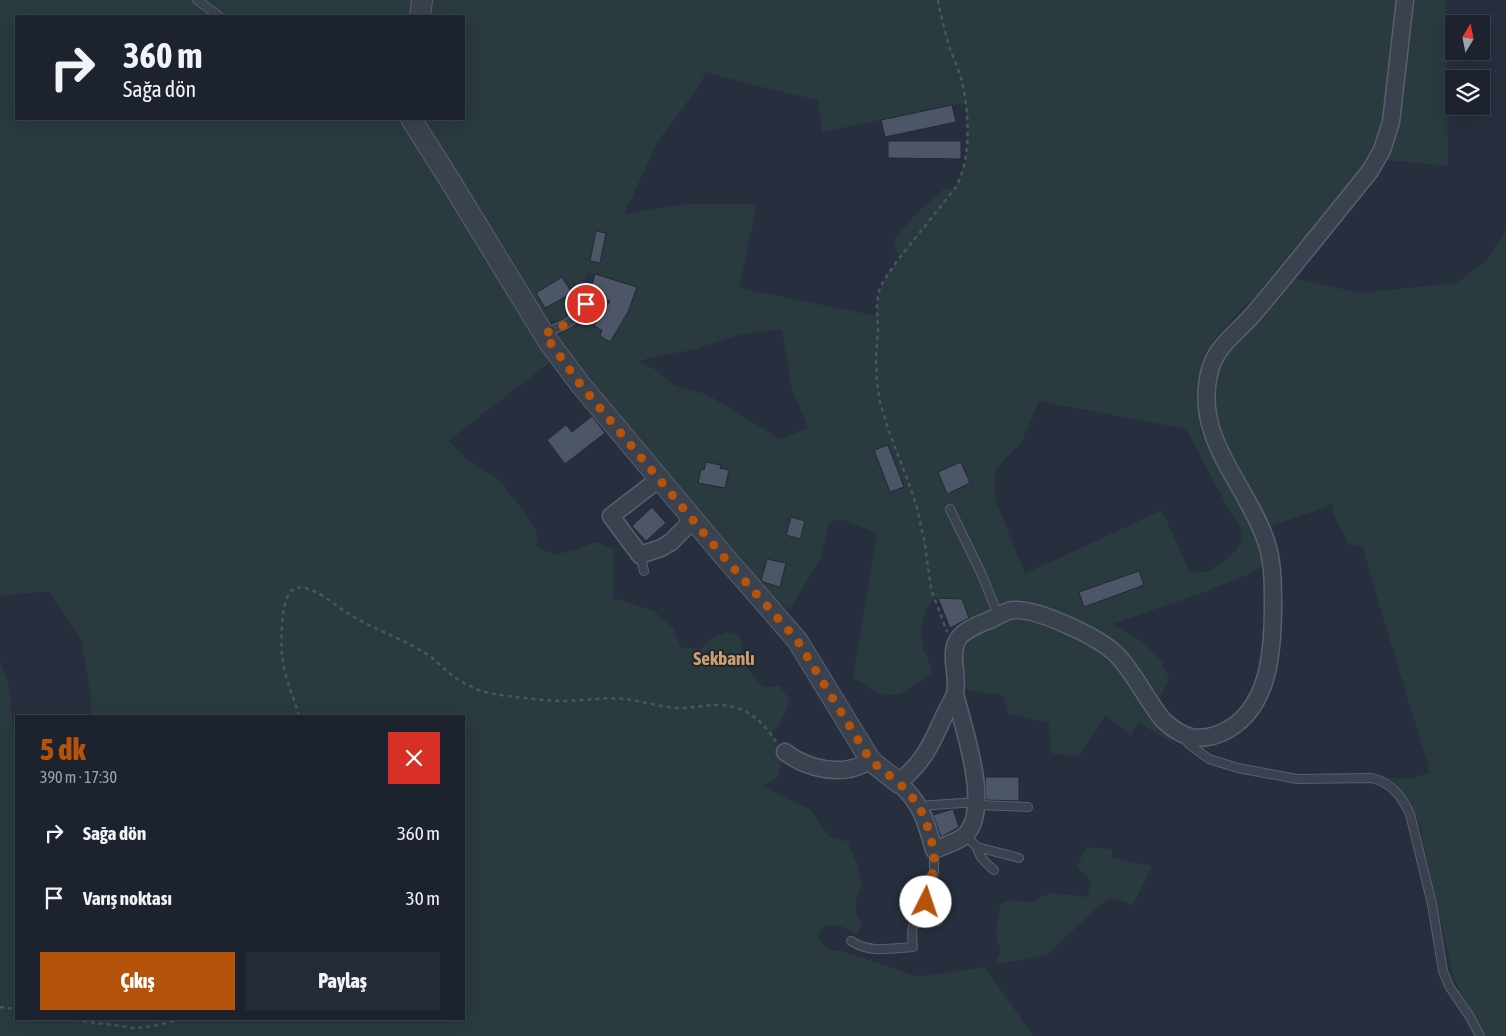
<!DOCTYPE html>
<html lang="tr">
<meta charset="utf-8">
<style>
:root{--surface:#1d232e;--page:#252b36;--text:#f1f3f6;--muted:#a0a4aa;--line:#3b404a;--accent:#b45309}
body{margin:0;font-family:"Asap Condensed",sans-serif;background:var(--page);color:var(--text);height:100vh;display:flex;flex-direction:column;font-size:19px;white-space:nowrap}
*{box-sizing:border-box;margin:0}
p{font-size:16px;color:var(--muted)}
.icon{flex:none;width:28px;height:28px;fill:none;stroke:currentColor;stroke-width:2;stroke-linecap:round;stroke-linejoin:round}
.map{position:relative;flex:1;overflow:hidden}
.panel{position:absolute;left:15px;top:715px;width:450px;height:305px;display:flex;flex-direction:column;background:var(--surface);border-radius:0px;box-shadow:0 5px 20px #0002,0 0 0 1px var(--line)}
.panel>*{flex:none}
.hud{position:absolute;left:15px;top:15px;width:450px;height:105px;border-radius:0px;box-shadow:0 5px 20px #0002,0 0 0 1px var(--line);background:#1d232e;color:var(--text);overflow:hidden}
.needle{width:32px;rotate:10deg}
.buttons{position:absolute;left:1445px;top:15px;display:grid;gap:10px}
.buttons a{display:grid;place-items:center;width:45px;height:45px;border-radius:0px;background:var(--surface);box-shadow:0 5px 20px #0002,0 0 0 1px var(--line);font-size:25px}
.pin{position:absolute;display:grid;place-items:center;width:42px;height:42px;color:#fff;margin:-21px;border:2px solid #fff;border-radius:50%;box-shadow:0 1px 5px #0007}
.me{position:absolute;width:55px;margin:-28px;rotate:4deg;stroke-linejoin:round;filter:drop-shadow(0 0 4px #0008)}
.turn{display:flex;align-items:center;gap:18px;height:105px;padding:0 25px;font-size:22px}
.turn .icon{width:65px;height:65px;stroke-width:2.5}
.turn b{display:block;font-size:35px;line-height:42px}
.round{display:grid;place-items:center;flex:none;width:52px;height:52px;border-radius:0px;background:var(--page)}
.summary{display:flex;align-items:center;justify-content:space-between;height:85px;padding:0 25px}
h1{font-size:30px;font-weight:800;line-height:38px;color:var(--accent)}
.button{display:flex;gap:10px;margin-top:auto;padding:10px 25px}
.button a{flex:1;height:58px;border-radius:0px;background:var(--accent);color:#fff;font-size:20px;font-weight:800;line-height:58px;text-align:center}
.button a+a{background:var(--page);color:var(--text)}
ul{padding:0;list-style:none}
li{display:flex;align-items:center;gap:15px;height:65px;padding:0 25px}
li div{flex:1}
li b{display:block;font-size:19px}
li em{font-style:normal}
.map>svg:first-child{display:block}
.green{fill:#293b3f;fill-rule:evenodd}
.building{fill:#4d5667;stroke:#222836}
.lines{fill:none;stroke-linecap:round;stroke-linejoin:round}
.service-casing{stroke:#595f6c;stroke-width:10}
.minor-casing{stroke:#595f6c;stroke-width:19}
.tertiary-casing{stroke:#595f6c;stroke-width:22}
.path{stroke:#47585c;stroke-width:2.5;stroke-dasharray:4 4;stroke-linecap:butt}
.service{stroke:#3b424f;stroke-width:8}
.minor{stroke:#3b424f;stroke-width:16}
.tertiary{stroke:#3b424f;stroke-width:20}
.route{stroke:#b45309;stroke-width:9;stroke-dasharray:0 16.2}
.labels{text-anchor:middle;stroke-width:4;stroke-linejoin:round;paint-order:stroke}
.quarter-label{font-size:19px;font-weight:bold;fill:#ce9f6d;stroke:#202634}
</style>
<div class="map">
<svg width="1506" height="1036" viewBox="0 0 1506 1036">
<rect width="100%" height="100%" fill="#272f3e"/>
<path class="green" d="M0,0H415L412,16H16V119H401L554,359L448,441L468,460L498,479L525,513L536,530L538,547L555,555L575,550L596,542L614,549L613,598L654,611L674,629L680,647L700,649L711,639L726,632L739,635C744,660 745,670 764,687L780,686L790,701L779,726L770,733L785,752L777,778L763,786L812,811L829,837L847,841L858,866L862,884L856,900V913L862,925L857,935L839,925L823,926L818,939L829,950L845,952L918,977L985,967L1033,1036H0V662L9,686L14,735L16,736V1019H464V716H91V696L81,639L49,591L0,596Z
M430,0H1396L1385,109L1375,141L1360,169L1319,222L1266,287L1240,310L1211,344L1202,369L1198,399L1200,432L1211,454L1246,515L1258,544L1262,566L1249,574L1199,594L1112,624L1143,642L1162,662L1169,679L1159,699L1131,658L1116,644L1061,614L1024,600L1004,602L970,620L962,599L934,598L926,610L921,631L923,649L928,658L932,673L899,695L880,694L853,678L877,533L841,519L829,522L820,559L790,609L778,602C701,516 623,430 556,336L585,321L589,311L607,306L613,303L620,281L587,273C583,290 578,313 560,320C556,322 549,321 544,321L421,119H464V16H428ZM706,72L749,84L818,100L822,132L952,105L965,104C968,133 971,165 953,190L944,189L919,211L894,239L895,250L901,256C884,277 877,289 877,316L739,288L757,204H688L624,214L658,141L699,86ZM596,231L606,233L599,262L590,260ZM782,329L791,386L808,428L780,439L708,395L673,385L658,371L640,362L648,358L692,350L738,335ZM1039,401L1186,429L1227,506L1241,528L1242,540L1235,552L1210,571L1190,573L1162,510L1025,574L995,498V470L1021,443Z
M1409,0H1446L1448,166L1387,160L1399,120L1402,100Z
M1506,229V1036H1486L1460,991L1452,972L1419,822C1410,800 1406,794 1388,778L1410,779L1430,772L1371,577L1363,547L1349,544L1333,514V504L1269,527C1250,482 1206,435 1214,383C1214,380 1214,375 1216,372C1222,355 1250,331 1263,317C1274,305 1283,291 1294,278L1358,293L1457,283L1489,258Z
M1008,617L1033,618L1079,638L1114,660L1149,714L1176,745L1138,722L1131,736L1105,715L1079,757L1051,753L1049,723L1008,714L1003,695L967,690C965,677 959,658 965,646C971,633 995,623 1008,617Z
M1086,847L1112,849V858L1152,866L1133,905L1109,897L1046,955L994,965L1001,953L995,933L1001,904L1012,900L1031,902L1050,893L1088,897L1091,881L1077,867Z"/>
<path class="building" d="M952,105L956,122L885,137L881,120Z
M888,141H961V159L888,158Z
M596,231L606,233L600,263L590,261Z
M595,274L637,287L628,312L610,342L600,336L602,330L594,326L610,301L589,295Z
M562,277L572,293L545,308L536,293Z
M592,416L605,433L565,464L547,440L566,425L572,432Z
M888,445L904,487L890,492L874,450Z
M706,462L721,465L720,468L729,470L725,488L698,483L701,469L704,470Z
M961,462L970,483L947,494L938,472Z
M652,507L666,523L646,541L632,526Z
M791,517L805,521L800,539L786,535Z
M767,559L786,563L780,587L763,582L761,581Z
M1139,571L1144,585L1084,607L1079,592Z
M938,598L962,599L969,618L950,628Z
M985,777H1019V801L986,800Z
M953,809L959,827L941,837L933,815Z"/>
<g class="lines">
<defs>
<path id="service" d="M197,0L219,16
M545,333C564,325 576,322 586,304
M950,509L982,575L998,615
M640,555L644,571
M1184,738L1190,745L1209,759L1238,768L1297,779L1372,778C1392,783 1402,797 1410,814L1432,904L1443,971L1449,986L1470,1017L1480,1036
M976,805L1028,807
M918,806L977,802
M965,836L977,847L1019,858
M977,847C979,858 986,863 994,870
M934,850V873L923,885V893L926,902L924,910L938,921
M851,941C871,954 891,948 913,947C911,930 911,922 924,910"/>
<path id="minor" d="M659,479L611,516L640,555L661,548L671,542L693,520
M955,694C963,727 990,802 968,832C963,840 943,846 934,850C926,822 922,804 899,783C907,775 916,767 922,758C932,745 938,729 945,714C948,708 953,700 955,694C959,677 949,656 957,641C963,629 981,624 992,619C999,615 1006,611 1013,610C1037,608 1099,637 1117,655C1135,674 1146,699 1163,720C1181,737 1197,743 1221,733C1270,712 1273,650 1273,604C1273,584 1273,561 1266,541C1246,482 1192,438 1210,370C1217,344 1240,331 1256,311C1295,265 1332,218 1370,171L1382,150L1391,122L1405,0
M785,752C802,765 826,773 849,769C856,768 864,764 871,761"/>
<path id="tertiary" d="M420,16L422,0
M411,119L446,174L548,341L580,384L723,555L797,640L871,761L899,783"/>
</defs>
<use href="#service" class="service-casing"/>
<use href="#minor" class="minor-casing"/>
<use href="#tertiary" class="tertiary-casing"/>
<path class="path" d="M938,0C941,16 945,33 950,49C954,59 959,70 962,81C969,115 972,156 956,187L897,261L883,282L878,294L877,306L878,330L876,358L877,383L880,402L888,429L908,481L917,508L925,544L931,589L947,632
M299,716C293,696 284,675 282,655C281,641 280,592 296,588C312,584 336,606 349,614C372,629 400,637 423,652C433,657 441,666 449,673C456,679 464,683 472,687C485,694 501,695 516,697C533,699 550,701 568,701C587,700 606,697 625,699C642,701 664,708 681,708C701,708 715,701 737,708C754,713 766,727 776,741
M0,1007L16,1009
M67,1019L135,1028L154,1026L181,1019"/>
<use href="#service" class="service"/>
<use href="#minor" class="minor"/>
<use href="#tertiary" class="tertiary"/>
</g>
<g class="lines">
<path class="route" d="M586,304C575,324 563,325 544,334L580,384L722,555L797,640L871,761L899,783L907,791L916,802L925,818L934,850V872C923,885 920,886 926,902"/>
</g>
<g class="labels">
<g class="quarter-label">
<text x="724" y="665">Sekbanlı</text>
</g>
</g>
</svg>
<div class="buttons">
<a><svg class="needle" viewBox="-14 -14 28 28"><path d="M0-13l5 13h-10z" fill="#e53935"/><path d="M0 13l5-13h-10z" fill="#a0a4aa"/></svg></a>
<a><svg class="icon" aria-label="layers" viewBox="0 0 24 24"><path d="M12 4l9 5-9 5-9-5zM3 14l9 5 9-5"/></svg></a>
</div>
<div class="pin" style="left:586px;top:304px;background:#d93025"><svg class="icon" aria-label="arrive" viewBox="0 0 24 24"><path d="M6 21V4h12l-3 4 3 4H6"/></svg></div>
<svg class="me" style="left:926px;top:902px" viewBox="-20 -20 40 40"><circle r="19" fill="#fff"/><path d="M0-13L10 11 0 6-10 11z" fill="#b45309"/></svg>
<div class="hud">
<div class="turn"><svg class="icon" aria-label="right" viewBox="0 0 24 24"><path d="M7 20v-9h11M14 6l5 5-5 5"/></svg><div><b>360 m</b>Sağa dön</div></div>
</div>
<section class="panel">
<div class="summary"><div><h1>5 dk</h1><p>390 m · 17:30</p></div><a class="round" style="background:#d93025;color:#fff"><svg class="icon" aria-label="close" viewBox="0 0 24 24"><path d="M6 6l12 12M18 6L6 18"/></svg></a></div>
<ul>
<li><svg class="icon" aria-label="right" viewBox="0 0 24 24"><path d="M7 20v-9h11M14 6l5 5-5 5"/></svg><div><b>Sağa dön</b></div><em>360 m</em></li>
<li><svg class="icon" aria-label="arrive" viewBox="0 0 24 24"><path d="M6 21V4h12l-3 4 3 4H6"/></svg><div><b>Varış noktası</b></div><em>30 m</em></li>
</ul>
<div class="button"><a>Çıkış</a><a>Paylaş</a></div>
</section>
</div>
